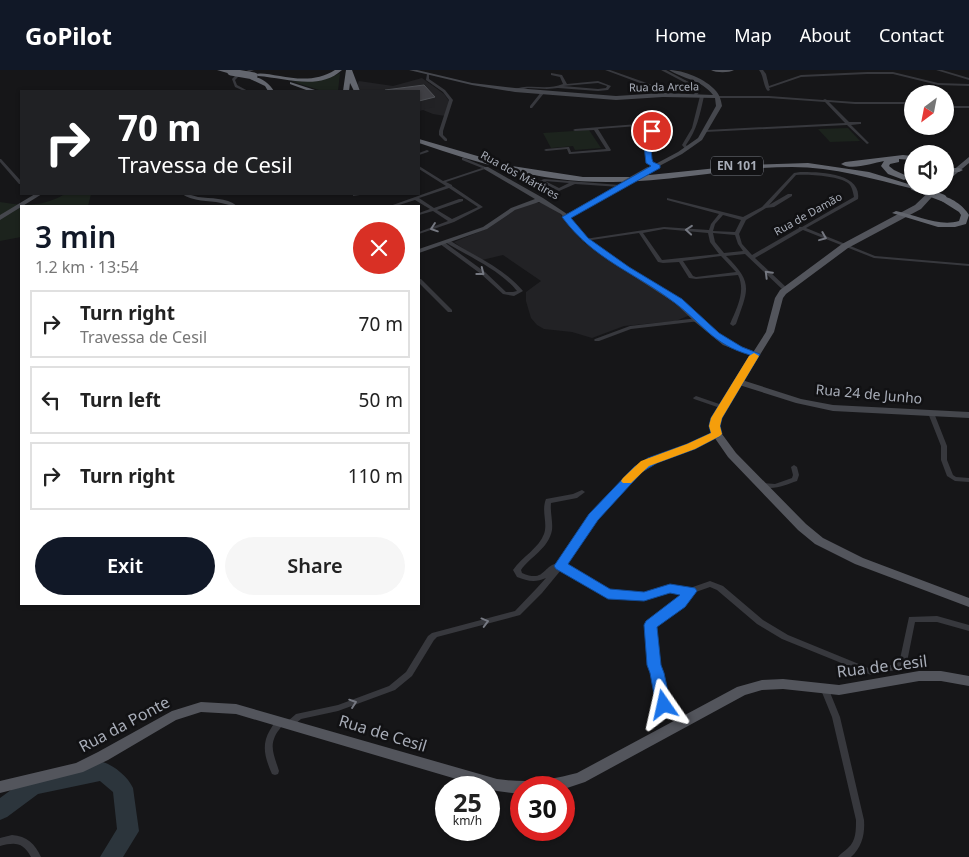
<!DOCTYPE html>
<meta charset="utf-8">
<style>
:root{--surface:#fff;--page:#f6f6f6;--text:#222;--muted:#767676;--line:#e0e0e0;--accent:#111827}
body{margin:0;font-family:"Noto Sans",sans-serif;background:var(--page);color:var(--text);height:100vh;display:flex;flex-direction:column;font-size:19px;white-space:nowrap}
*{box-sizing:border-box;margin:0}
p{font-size:16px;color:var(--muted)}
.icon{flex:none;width:28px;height:28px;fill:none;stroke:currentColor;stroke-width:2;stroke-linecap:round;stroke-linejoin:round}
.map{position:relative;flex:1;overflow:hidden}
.details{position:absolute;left:20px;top:135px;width:400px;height:400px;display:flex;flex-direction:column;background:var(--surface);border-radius:0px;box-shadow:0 1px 4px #0004}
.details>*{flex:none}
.banner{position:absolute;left:20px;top:20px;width:400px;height:105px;border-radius:0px;box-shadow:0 1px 4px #0004;background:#202124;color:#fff;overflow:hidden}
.needle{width:32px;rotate:212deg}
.tools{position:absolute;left:904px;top:15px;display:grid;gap:10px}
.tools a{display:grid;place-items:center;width:50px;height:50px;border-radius:50%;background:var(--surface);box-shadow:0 1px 4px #0004;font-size:25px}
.speed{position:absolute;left:435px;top:706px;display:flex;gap:10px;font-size:25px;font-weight:700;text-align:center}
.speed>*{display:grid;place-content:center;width:65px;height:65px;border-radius:50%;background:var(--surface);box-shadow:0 1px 4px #0004;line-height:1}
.speed small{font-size:12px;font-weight:400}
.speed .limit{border:8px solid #d22;background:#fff;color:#111}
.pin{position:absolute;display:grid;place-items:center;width:42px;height:42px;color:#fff;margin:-21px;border:2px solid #fff;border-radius:50%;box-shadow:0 1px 5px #0007}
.me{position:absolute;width:55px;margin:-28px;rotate:349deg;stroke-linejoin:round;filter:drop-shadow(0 0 4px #0008)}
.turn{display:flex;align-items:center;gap:18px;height:105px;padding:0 15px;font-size:22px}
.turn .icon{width:65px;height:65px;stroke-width:2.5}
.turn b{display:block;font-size:35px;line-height:42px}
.round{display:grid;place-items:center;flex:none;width:52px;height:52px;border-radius:26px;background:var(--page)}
.headline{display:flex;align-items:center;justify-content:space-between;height:85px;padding:0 15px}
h1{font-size:30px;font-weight:600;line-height:38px;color:var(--accent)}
.cta{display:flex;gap:10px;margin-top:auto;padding:10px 15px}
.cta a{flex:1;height:58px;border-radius:30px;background:var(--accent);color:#fff;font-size:20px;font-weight:600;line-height:58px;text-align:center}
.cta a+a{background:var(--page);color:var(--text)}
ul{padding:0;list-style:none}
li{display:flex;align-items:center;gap:15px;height:68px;margin:0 10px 8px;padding:0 5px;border:2px solid var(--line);border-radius:0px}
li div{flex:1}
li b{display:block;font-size:19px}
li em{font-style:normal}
header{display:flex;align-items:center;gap:30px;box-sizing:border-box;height:70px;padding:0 25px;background:var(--accent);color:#fff}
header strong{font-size:24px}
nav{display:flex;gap:28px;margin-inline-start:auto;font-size:18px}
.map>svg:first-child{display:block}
.built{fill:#222225}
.green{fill:#1c231d}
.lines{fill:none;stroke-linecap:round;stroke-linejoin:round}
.river{fill:#2c353c;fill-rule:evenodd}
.street{fill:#37383d;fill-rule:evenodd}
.secondary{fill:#45474d;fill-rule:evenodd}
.primary{fill:#53555c;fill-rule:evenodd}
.highway{fill:#63666e;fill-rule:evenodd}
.secondary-bridge{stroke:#45474d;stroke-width:5.5}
.highway-bridge{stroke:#63666e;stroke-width:7}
.shaded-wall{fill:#212124}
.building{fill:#3f3f44;stroke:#4f5156}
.oneway{stroke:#757881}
.route{fill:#1a73e8;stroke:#114b97}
.slow{fill:#f59e0b}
.labels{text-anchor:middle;stroke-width:5;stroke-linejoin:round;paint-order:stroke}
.far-street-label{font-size:11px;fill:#a8adb8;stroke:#111113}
.shield{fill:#111113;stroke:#7b7e86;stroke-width:1}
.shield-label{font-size:12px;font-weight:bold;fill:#a8adb8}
.street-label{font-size:14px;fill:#a8adb8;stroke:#111113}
.near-street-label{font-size:16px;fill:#a8adb8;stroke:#111113}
</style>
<header>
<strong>GoPilot</strong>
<nav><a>Home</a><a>Map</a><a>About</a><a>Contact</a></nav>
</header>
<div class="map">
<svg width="969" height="787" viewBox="0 0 969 787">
<rect width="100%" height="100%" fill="#161618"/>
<path class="built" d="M422,8L444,24L449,31L445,46L433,44L423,40L419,41V21H361L357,15L359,11L393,16Z
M533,133H541L558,141L581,170L612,192L677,233L690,245L676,251L624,256L592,268L572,262L544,259L537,255L531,248L526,231V222L541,211L503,185L482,190L472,185L454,172L486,159L510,142Z"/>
<path class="green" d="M340,3L338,21H322L291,11C307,12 325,11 340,3Z
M848,58L860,71L830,72L818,59Z
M589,60L601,78L575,80L573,76L551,78L543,63Z
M65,124H91L88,136H21V167L0,171V132C24,136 43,137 65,124Z"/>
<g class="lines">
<path class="river" d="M103,692C115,696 128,707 133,718L139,761L123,787H100L117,759L113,722L100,711L38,724L7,747L0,750V728L26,709L33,707Z"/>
<path class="street" d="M249,0H254L238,7L235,10L237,15L248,21H244L235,17L232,9L236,5Z
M605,0H610L658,17L662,19L665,25L662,26L659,21L656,19Z
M661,0H666L700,18L701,19L696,27L693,26L697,19Z
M759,0H763L766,4L769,16L801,5L867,2H893L938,13L969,14V16L938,15L893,4H867L801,7L769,18L770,20L768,21C763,16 764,6 759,0Z
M936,0H942L969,8V10Z
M551,3L562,5L567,14L598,11L611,16L608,20L598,21L558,18L547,19L528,18L515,21L513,20C529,13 547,21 563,14L560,7L551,5ZM598,13L607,16L606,18L598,19L563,16Z
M427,4H429V9L445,20L453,30L443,61V65L447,69V71H445L439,65V61L449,30L443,22L426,10Z
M542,21L545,22L532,38H530V36Z
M702,25L704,26C700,44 697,60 686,75L689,79L686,80L682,75L692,58L700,26Z
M717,26H769L823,30L825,29L827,30L855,32H912V34H855L829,32L849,52H861V54H860L851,55L869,73L867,74L847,55L705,62L704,61L706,60L845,53L825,32L769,28H716L715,27Z
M945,36H969V38H945Z
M638,54L649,56L654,61L648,71L651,92L658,95V97H656L647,93L644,71L650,61L647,58L638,56L598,59L611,80L610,81L570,84H569L567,79L546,81L544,80L546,79L568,77H569L571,82L606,79L594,60L575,61L573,60L575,59Z
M427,80L429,81L428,82L419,85V83Z
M462,88H464L488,98L446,112L452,115V116L483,137L454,152L419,164V162L448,151L433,141L419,145V143L430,139L415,130L396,136H390L446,116L419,99V96L443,111L482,98L462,90ZM449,118L478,137L452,149L437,140L463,131V129H459L434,138L419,128Z
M0,89H1L21,111V114H19L0,92Z
M800,102C817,102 862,102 858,129L806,158L875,186L969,194V196L874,188L803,160L755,188L787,218V220H783L745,184L726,186C754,213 748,220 736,254L733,256L730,254C737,238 746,221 738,205L696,209L689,208L679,192L663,193L658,192L639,163L585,171L583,170L585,169L664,157L709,160L711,154L719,144L667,130V128L743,147L762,137L794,103ZM796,105C808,104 839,106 848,113C852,116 853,122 854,127L802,157H799V158L752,185L742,174L739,164L746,150L766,138L774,137L792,126V124H788L769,135ZM723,145L741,150L735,162L713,161L715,154ZM664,159L708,163L710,172L719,184L662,190L643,163ZM713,163L735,165L738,174L743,181L724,183L715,172ZM721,186L736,202L696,207L693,206L683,191Z
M544,109L620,115L622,116L620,117L575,114L559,121L539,111ZM545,111L569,113L559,118Z
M353,124H362L360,125L353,126Z
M445,170H449C473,185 505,199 523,221L514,226L503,224L481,204L440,174V172H444L485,202L506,222H513L517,221C500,200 468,186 445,172Z
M419,209H421L452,240V242H448L419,213Z
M698,248L700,249V251L631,259L599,271H595L594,270L595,269L630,256Z
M696,326L725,336L726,337L723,339L694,329L693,328Z
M931,341L934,343L947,376V390L953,405L956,407L969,408V412L955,411L947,406L941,390V376L928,343Z
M717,362L720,364L719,365L693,378L654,391L640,400L596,449L564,495L602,517L620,523L631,524L645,523L676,517L690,518L710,511L723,516L763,550L788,565L871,599L896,594L900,589L909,547L937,546L969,555V561L937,552H915L907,592L901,599L871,605L782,569L757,554L717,520L710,517L693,523L683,535L654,556L658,595L661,603L668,633L679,643L690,648L691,650L690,652L687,653C676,649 667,644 660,635L653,603L650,595L646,555L647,553L677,531L684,523C671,521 660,527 647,528C610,533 591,517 561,500L542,523L520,545L437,567L434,570L412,606L395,620L338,641L301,649L294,655L291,656L288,655L287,653L288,651L296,644L338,635L389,616L406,602L428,566L432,563L515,541L536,519L546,508C535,513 527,511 517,507L513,500C522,487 539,478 544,464C548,453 541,441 546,429L573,424L582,420L585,422L577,428L551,433C550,442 553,451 552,460C549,478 530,487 521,500L522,503C545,513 542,496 558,493L592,445L636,398L650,389L689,376Z
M794,395L797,397L799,405L797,411C785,415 771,422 759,415L762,413L775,414L792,408L793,405L791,397Z
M825,617L828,618L829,620L840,647L864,750C865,764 862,777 851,787H838C841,783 844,782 848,778C856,771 856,760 856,750L832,647L821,620L822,618Z
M281,648L284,649L285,651C282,657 276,662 274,669C270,679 276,691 279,701L278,704L275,705L272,704C265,688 261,675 270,660C273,655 276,650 281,648Z
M12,765C27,766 35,774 41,787H31C23,772 15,772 0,776V768Z"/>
<path class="secondary" d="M409,0H417L472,13L515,18L616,26L663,23L713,25C702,10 683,9 669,0C683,0 706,9 716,21C720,26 721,30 722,36L702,70L682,84L648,102L645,100L646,99L678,82L698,68L716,36L715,28L663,27L616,30L515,22L472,15Z
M484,97H488L543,128L567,144L623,112H627V114L570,147L587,169L628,198L681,229L701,248L729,271L759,284L755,286H752L723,275L695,252L675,233L624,200L583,171L561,144L539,132L515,140L487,159L419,183V179L483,157L511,138L535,129L484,99Z
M35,124H42L0,150V145Z
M182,124C188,124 192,125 198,127C211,129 226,127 237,136C231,136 227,134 221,133C208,130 193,132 182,124Z
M736,310H742L801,329L833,335L969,342V348L833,341L796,333L736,314L735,312Z"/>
<path class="primary" d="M711,0H734C729,3 716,3 711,0Z
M969,87V93L945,113V107Z
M935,116H942L921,139L848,178L786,224L783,228L774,262L721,348L719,355L722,364L736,383L806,454L823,468L863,488L969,528V537L855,494L815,474L798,460L728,387L712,364L709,355L711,348L766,262L775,228L780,220L842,174L915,135Z
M919,601H941L969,606V616L941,611H919L839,625L783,619L762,620L745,625L585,712L564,719L521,718V724L497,721L236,644L201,642L176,650L108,690L83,702L0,723V711L76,693L98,682L172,641L201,632L236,634L497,709C528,713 547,711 577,703L737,617L762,610L783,609L839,615Z"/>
<path class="highway" d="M217,0H230L234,2L231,4Z
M335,0H342C319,21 286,8 258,6L255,4C271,0 306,19 335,0Z
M346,0H352L360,21H354L350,13L349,21H343Z
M250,7C260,6 269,13 274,21H268L265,16L250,9Z
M290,12L318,21H309L290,14Z
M419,69L512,96L583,107H630L746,95L808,93L869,102L918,117L914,119C873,109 834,97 792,97C730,97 669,113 607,112C542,112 479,94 419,73Z
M903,85L912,86V90L899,89V92L890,94L889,96L894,100L907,106L908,108L904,110L888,104L881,96L884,91C872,93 852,101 841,94L845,92Z
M945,98H959L963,100L959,102H945Z
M940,126C950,126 964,136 969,145L966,154L955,157H938L892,143L896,141C916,145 939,157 959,151L961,145L959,142L940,130Z"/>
<path class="secondary-bridge" d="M625,113L648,100"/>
<path class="highway-bridge" d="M231,2L254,6
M914,117L943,128"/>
</g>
<path class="shaded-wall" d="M435,27V37L419,40V31Z"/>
<path class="building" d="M424,15L435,27L419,31V21H386L385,20Z"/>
<defs><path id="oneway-chevron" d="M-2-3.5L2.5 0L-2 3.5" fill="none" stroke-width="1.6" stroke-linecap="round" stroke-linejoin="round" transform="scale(1.25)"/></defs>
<g class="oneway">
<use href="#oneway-chevron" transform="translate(434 158) rotate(161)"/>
<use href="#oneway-chevron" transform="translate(689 160) rotate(-175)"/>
<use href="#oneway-chevron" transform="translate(823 167) rotate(22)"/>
<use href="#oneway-chevron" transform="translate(481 202) rotate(38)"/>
<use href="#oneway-chevron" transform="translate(768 204) rotate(-135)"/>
<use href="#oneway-chevron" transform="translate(485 552) rotate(-15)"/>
<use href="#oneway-chevron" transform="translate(353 633) rotate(-19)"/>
</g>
<path class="route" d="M650,59L656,61L650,68L652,89L653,92L660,95V98L571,148L588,168L629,197L682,229L719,263L742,277L760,284L722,348L720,356L722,364L720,366L695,379L657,393L642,402L598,450L568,494L610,519L644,522L670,514L695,518L697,521L685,537L657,557L661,595L664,603L671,635L669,639L664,641L658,639L656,635L650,603L647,595L644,555L646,551L680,525L670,523L644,531L608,529L556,499L554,496L589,444L634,397L648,388L687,374L711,363L709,356L711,348L750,285C712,274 703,254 675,233C634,202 594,190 562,147L651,96L646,93L643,68Z"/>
<path class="slow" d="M754,283L759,286L722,348L720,356L722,364L720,366L695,379L649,396L631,413H623L621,411L623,408L641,391L687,374L711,363L709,356L711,348L749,286Z"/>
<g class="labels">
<g class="far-street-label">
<text transform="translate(664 17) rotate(-1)" y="4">Rua da Arcela</text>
<text transform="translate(520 105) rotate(29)" y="4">Rua dos Mártires</text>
<text transform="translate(808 144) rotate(-29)" y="4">Rua de Damão</text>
</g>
<rect class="shield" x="711" y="86.5" width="52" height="19" rx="4"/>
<g class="shield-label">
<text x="737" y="100">EN 101</text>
</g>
<g class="street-label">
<text transform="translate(869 324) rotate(5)" y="5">Rua 24 de Junho</text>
</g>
<g class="near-street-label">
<text transform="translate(882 596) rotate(-7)" y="6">Rua de Cesil</text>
<text transform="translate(124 654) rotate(-28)" y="6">Rua da Ponte</text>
<text transform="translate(383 663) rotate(17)" y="6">Rua de Cesil</text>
</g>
</g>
</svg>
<div class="tools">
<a><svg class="needle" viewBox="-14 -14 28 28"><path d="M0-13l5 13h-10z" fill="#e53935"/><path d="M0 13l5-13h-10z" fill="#767676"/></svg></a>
<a><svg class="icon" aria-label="sound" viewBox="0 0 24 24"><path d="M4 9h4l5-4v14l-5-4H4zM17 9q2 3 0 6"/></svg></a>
</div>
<div class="speed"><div>25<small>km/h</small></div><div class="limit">30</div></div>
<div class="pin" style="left:652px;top:61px;background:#d93025"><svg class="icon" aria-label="arrive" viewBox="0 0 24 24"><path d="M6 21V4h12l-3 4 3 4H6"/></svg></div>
<svg class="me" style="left:664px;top:635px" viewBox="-20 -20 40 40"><path d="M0-17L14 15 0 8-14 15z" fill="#1a73e8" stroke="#fff" stroke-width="4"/></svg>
<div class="banner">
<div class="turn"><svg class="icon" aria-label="right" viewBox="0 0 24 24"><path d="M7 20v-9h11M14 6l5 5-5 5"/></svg><div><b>70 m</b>Travessa de Cesil</div></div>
</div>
<section class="details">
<div class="headline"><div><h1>3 min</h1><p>1.2 km · 13:54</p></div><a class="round" style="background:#d93025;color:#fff"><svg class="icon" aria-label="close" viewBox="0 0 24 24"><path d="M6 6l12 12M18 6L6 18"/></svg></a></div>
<ul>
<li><svg class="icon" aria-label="right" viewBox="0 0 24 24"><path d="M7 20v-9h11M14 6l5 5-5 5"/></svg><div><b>Turn right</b><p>Travessa de Cesil</p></div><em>70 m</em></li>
<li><svg class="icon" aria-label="left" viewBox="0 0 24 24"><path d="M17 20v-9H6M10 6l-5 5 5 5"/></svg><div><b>Turn left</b></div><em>50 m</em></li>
<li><svg class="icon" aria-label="right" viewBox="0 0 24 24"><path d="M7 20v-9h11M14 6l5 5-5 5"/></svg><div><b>Turn right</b></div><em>110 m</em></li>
</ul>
<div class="cta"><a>Exit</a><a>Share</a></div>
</section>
</div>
